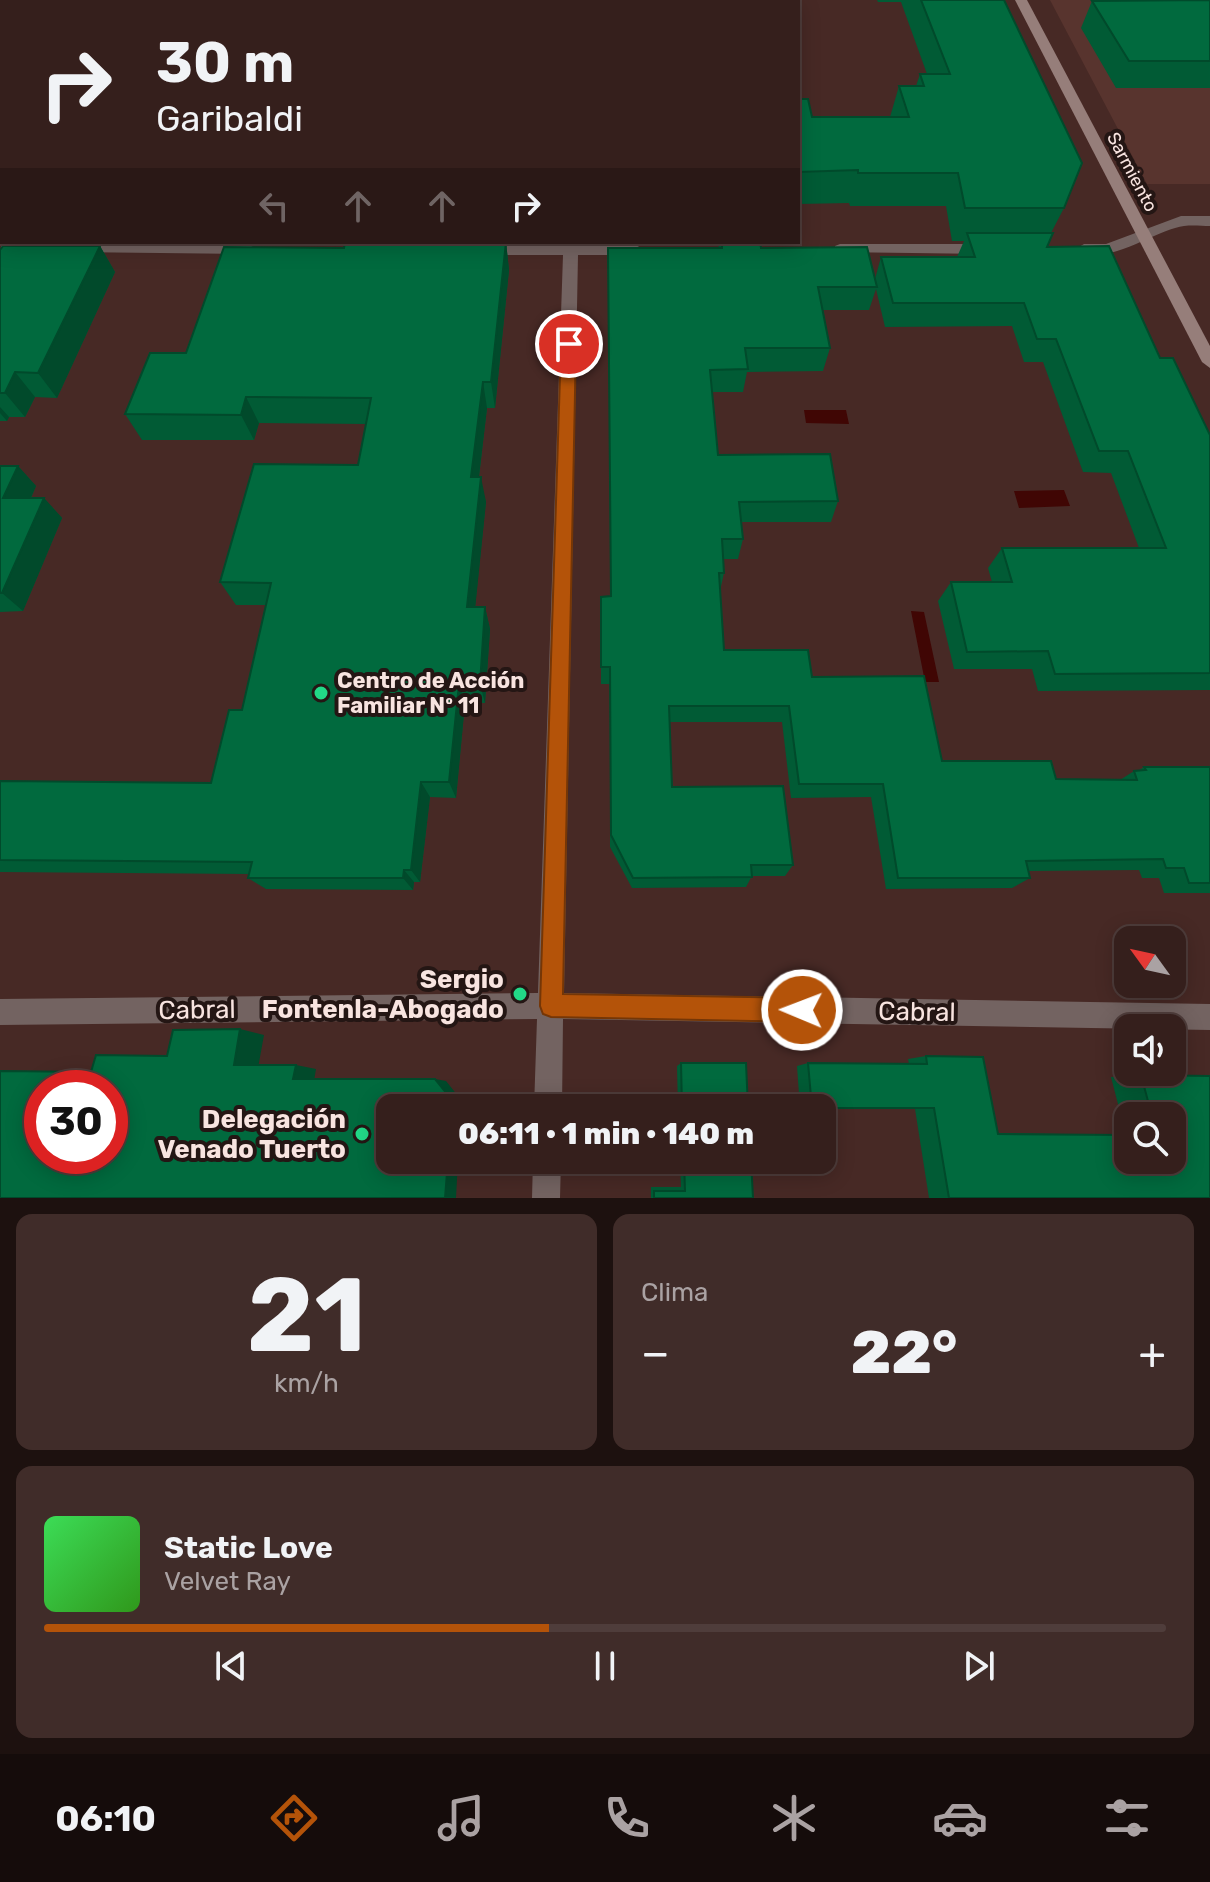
<!DOCTYPE html>
<html lang="es">
<meta charset="utf-8">
<style>
body{margin:0;font-family:Rubik,sans-serif;background:#402c29;color:#f1f3f6;height:100vh;display:flex;flex-direction:column;font-size:30px;white-space:nowrap}
*{box-sizing:border-box;margin:0}
p{font-size:26px;color:#aaa2a3}
.icon{flex:none;width:44px;height:44px;fill:none;stroke:currentColor;stroke-width:2;stroke-linecap:round;stroke-linejoin:round}
.map{position:relative;height:1198px;overflow:hidden}
.sheet{display:flex;flex-direction:column;gap:16px;padding:16px;background:#1d110f;flex:1}
.sheet>*{flex:none}
.hud{position:absolute;left:0px;top:0px;width:800px;height:244px;box-shadow:0 4px 20px #0003,0 0 0 2px #4f3d3b;background:#351f1c;color:#f1f3f6;overflow:hidden}
.needle{width:52px;rotate:303deg}
.buttons{position:absolute;left:1114px;top:926px;display:grid;gap:16px}
.buttons a{display:grid;place-items:center;width:72px;height:72px;border-radius:16px;background:#351f1c;box-shadow:0 4px 20px #0003,0 0 0 2px #4f3d3b;font-size:40px}
.speed{position:absolute;left:24px;top:1070px;display:flex;gap:16px;font-size:40px;font-weight:700;text-align:center}
.speed>*{display:grid;place-content:center;width:104px;height:104px;border-radius:50%;background:#351f1c;box-shadow:0 4px 20px #0003,0 0 0 2px #4f3d3b;line-height:1}
.speed .limit{border:12px solid #d22;background:#fff;color:#111}
.pin{position:absolute;display:grid;place-items:center;width:68px;height:68px;color:#fff;margin:-34px;border:4px solid #fff;border-radius:50%;box-shadow:0 2px 8px #0007}
.me{position:absolute;width:88px;margin:-44px;rotate:271deg;stroke-linejoin:round;filter:drop-shadow(0 0 6px #0008)}
.turn{display:flex;align-items:center;gap:28px;height:168px;padding:0 24px;font-size:36px}
.turn .icon{width:104px;height:104px;stroke-width:2.5}
.turn b{display:block;font-size:56px;line-height:68px}
.lanes{display:flex;align-items:center;height:76px;padding:0 24px;background:#0003;justify-content:center;gap:40px;direction:ltr}
.lanes .off{opacity:.35}
.big{font-size:60px;font-weight:800;line-height:1.1}
.sheet .widget{flex:1;display:flex;flex-direction:column;justify-content:center;gap:12px;min-width:0;padding:0 28px;border-radius:16px;background:#402c29}
.sheet .dial{align-items:center;gap:0}
.dial b{font-size:104px;line-height:1}
.song{display:flex;align-items:center;gap:24px}
.cover{width:96px;height:96px;border-radius:12px;background:linear-gradient(135deg,hsl(130 70% 55%),hsl(110 70% 35%))}
.played{height:8px;border-radius:4px;background:linear-gradient(90deg,#b45309 45%,#4f3d3b 45%)}
.keys{display:flex;justify-content:space-around;direction:ltr}
.heat{display:flex;justify-content:space-between;align-items:center;font-size:44px;direction:ltr}
.sheet .tiles{flex:1;display:grid;gap:16px;grid-template-columns:1fr 1fr}
.widget:last-child{grid-column:span 2}
.trip{position:absolute;left:376px;top:1094px;width:460px;height:80px;border-radius:16px;background:#351f1c;box-shadow:0 4px 20px #0003,0 0 0 2px #4f3d3b;font-weight:800;line-height:80px;text-align:center}
.dock{display:flex;height:128px;justify-content:space-around;align-items:center;background:#150c0b;color:#aaa2a3}
.dock .icon{width:56px;height:56px}
.dock .selected{color:#b45309}
.dock b{font-size:36px;color:#f1f3f6}
.map>svg:first-child{display:block}
.built{fill:#58342e}
.water{fill:#400604}
.lines{fill:none;stroke-linecap:round;stroke-linejoin:round}
.street{fill:#736361;fill-rule:evenodd}
.secondary{fill:#967e7a;fill-rule:evenodd}
.wall{fill:#015b35;fill-rule:evenodd}
.shaded-wall{fill:#014a2b}
.building{fill:#016a3e;stroke:#014a2b;stroke-width:2;fill-rule:evenodd}
.route{fill:#b45309;stroke:#753606;stroke-width:2}
.poi-dot{fill:#22d887;stroke:#241614;stroke-width:3}
.labels{text-anchor:middle;dominant-baseline:central;stroke-width:8;stroke-linejoin:round;paint-order:stroke}
.far-street-label{font-size:18px;fill:#f8e4e0;stroke:#241614}
.poi-label{font-size:22px;font-weight:bold;fill:#f8e4e0;stroke:#241614;text-anchor:start}
.near-poi-label{font-size:26px;font-weight:bold;fill:#f8e4e0;stroke:#241614;text-anchor:end}
.near-street-label{font-size:26px;fill:#f8e4e0;stroke:#241614}
</style>
<div class="map">
<svg width="1210" height="1198" viewBox="0 0 1210 1198">
<rect width="100%" height="100%" fill="#472925"/>
<path class="built" d="M1050 0H1210V184H1147Z"/>
<path class="water" d="M804 410H846L849 424 806 423Z
M1064 490 1070 506 1019 508 1014 491Z
M911 611 924 612 939 682H925Z"/>
<g class="lines">
<path class="street" d="M130 0H142L129 2Z
M570 0H582V2H570Z
M1181 216H1210V226C1202 226 1193 225 1184 226 1157 229 1100 271 1076 249L1084 244H1106Z
M2 238V242H13L5 253 0 255Z
M563 242H579L578 245H636L644 250 636 255H578L564 993 1210 1004V1030L563 1019 562 1108H534L537 1019 0 1025V999L538 993 563 255H480L472 250 480 245H563Z
M76 244H248L256 249 248 254 71 252 68 249Z
M840 244H988L996 249 988 254 835 252V246Z
M533 1160H561L560 1198H532Z"/>
<path class="secondary" d="M1015 0H1027L1210 346V368L1202 362Z"/>
</g>
<path class="wall" d="M877 0H1004L1064 208 1051 233 1047 247 1160 358 1210 435V690L1038 691 1032 669H954L938 601 951 582H992L988 568 1002 548H1139L1111 473 1083 472 1043 362H1024L1012 326 885 327 876 289 869 310H823L830 348 823 371 747 372 743 392H712L718 455 838 501 831 522H741L743 539 738 559H723L724 573 720 591 724 650 812 677 942 761 1056 779 1120 780 1134 771H1138L1144 767H1210V893H1164L1159 878H1142L1139 870 1028 871 1030 878 1012 888 886 889 871 797 791 798 782 722H669L672 787 793 865 785 876H752L746 887 632 888 610 847V684H601V597L610 596 720 242H760L761 248 875 279 881 257H957L964 241H952L946 206H850L849 203 798 204V99L812 117H890L899 86H916L920 74H927L901 2H878Z
M1210 0V88H1116L1081 28 1092 1Z
M506 242 509 270 495 408H487L479 477 486 502 475 607H485L490 629 485 703H465L456 798 430 797 420 882H414L413 890 266 889 248 878 249 874 0 872V781L211 783 242 710 266 605H236L220 582 358 465 366 424 259 423 254 440H142L125 414 186 353 344 248Z
M100 246 115 272 57 398 35 397 25 417H9L7 421H0V250Z
M0 466H18L36 486 31 498H44L62 518 23 611 0 612Z
M926 1056 983 1057 997 1133 1126 1135 1111 1077 1141 1075 1210 1076V1198H929L915 1109 800 1108 797 1066 808 1063 909 1064 908 1059ZM1128 1116H1172V1160H1128Z
M681 1063 748 1108H678L677 1066Z
M680 1160H751L753 1198H651V1187H681Z"/>
<path class="shaded-wall" d="M46 0H86L85 2H45Z
M332 0H343V2H332Z
M2 67V132L0 136V70Z
M506 242 509 270 495 408 491 382Z
M100 246 115 272 57 398 38 373Z
M15 372 35 397 25 417 5 393Z
M483 382 487 408 476 501 471 477Z
M246 397 259 423 254 440 241 415Z
M0 407 9 417 7 421 0 413Z
M18 466 36 486 22 518 3 498Z
M481 477 486 502 473 629 467 607Z
M44 498 62 518 23 611 2 593Z
M485 607 490 629 485 703 480 684Z
M459 684 465 703 456 798 449 782Z
M421 782 430 797 420 882 411 870Z
M404 870 414 882 413 890 403 878Z
M240 1029 264 1035 258 1068 234 1065Z
M296 1065 316 1069 314 1081 293 1079Z
M435 1079 446 1081 462 1101V1108H451Z
M448 1160H458L456 1198H445Z"/>
<path class="building" d="M0 0H46L45 2H2V67L0 70Z
M141 0H332V2H140Z
M466 0H507V2H466Z
M612 0H749L750 2H612Z
M921 0H1004L1082 163 1064 208H965L958 173H858V170L798 172V99H808L812 117H909L899 86H924L920 74H950Z
M1210 0V61H1129L1092 1Z
M967 233H1053L1047 247 1109 246 1160 358H1173L1210 435V673L1055 674 1048 651 967 652 951 582H1012L1002 548H1166L1128 451H1099L1056 339H1037L1024 303H893L881 257H975Z
M345 242H506L491 382H483L471 477H481L467 607H485L480 684H459L449 782H421L411 870H404L403 878H248L252 862 0 860V781L211 783 229 710H242L271 583 220 582 254 464 358 465 371 398 246 397 241 415 125 414 150 353H186L224 247 344 248Z
M722 242H760L761 248 867 247 877 287H818L830 348H745L748 369 710 370 718 455 830 454 838 501 739 502 743 539H722L724 573H719L724 650H808L812 677 924 676 942 761H1051L1056 779 1137 780 1134 771 1146 770 1144 767H1210V883H1189L1184 868H1166L1163 859 1026 861 1030 878H898L883 784H799L789 706H669L672 787 783 786 793 865H751L752 877 633 878 611 835 610 667H601V597L611 596 608 248H722Z
M3 246H100L38 373 15 372 5 393H0V250Z
M0 466H18L3 498H44L2 593H0Z
M240 1029 234 1065H296L293 1079H435L452 1100 451 1108H390V1160H448L445 1198H0V1071L91 1072 96 1055 167 1056 173 1030ZM42 1088H110V1156H42Z
M926 1056 983 1057 998 1134 1128 1135V1160H1172V1116H1152L1141 1075 1210 1076V1198H949L934 1108H812L808 1063 927 1064Z
M681 1063H746L748 1108H682Z
M684 1160H751L753 1198H654V1191H685Z"/>
<path class="route" d="M569 339 576 344 563 994 802 998 810 1002 814 1010 810 1018 802 1022 551 1017 543 1014 540 1006 561 344Z"/>
<g class="poi-dot">
<circle cx="321" cy="693" r="8"/>
<circle cx="520" cy="994" r="8"/>
<circle cx="362" cy="1134" r="8"/>
</g>
<g class="labels">
<g class="far-street-label">
<text transform="translate(1132 172) rotate(62)">Sarmiento</text>
</g>
<g class="poi-label">
<text x="337" y="680">Centro de Acción<tspan x="337" dy="25">Familiar Nº 11</tspan></text>
</g>
<g class="near-poi-label">
<text x="504" y="979">Sergio<tspan x="504" dy="30">Fontenla-Abogado</tspan></text>
<text x="346" y="1119">Delegación<tspan x="346" dy="30">Venado Tuerto</tspan></text>
</g>
<g class="near-street-label">
<text transform="translate(197 1010) rotate(-1)">Cabral</text>
<text transform="translate(917 1012) rotate(1)">Cabral</text>
</g>
</g>
</svg>
<div class="buttons">
<a><svg class="needle" viewBox="-14 -14 28 28"><path d="M0-13l5 13h-10z" fill="#e53935"/><path d="M0 13l5-13h-10z" fill="#aaa2a3"/></svg></a>
<a><svg class="icon" aria-label="sound" viewBox="0 0 24 24"><path d="M4 9h4l5-4v14l-5-4H4zM17 9q2 3 0 6"/></svg></a>
<a><svg class="icon" aria-label="search" viewBox="0 0 24 24"><circle cx="10" cy="10" r="6"/><path d="M15 15l6 6"/></svg></a>
</div>
<div class="speed"><div class="limit">30</div></div>
<div class="pin" style="left:569px;top:344px;background:#d93025"><svg class="icon" aria-label="arrive" viewBox="0 0 24 24"><path d="M6 21V4h12l-3 4 3 4H6"/></svg></div>
<svg class="me" style="left:802px;top:1010px" viewBox="-20 -20 40 40"><circle r="17" fill="#b45309" stroke="#fff" stroke-width="3"/><path d="M0-11L8 9 0 5-8 9z" fill="#fff"/></svg>
<div class="trip">06:11 · 1 min · 140 m</div>
<div class="hud">
<div class="turn"><svg class="icon" aria-label="right" viewBox="0 0 24 24"><path d="M7 20v-9h11M14 6l5 5-5 5"/></svg><div><b>30 m</b>Garibaldi</div></div>
<div class="lanes"><svg class="icon off" aria-label="left" viewBox="0 0 24 24"><path d="M17 20v-9H6M10 6l-5 5 5 5"/></svg><svg class="icon off" aria-label="ahead" viewBox="0 0 24 24"><path d="M12 20V5M6 11l6-6 6 6"/></svg><svg class="icon off" aria-label="ahead" viewBox="0 0 24 24"><path d="M12 20V5M6 11l6-6 6 6"/></svg><svg class="icon" aria-label="right" viewBox="0 0 24 24"><path d="M7 20v-9h11M14 6l5 5-5 5"/></svg></div>
</div>
</div>
<section class="sheet">
<div class="tiles">
<div class="widget dial"><b>21</b><p>km/h</p></div>
<div class="widget"><p>Clima</p>
<div class="heat"><a>−</a><b class="big">22°</b><a>+</a></div>
</div>
<div class="widget">
<div class="song"><i class="cover"></i><div><b>Static Love</b><p>Velvet Ray</p></div></div>
<div class="played"></div>
<div class="keys"><svg class="icon" aria-label="previous" viewBox="0 0 24 24"><path d="M18 5L8 12l10 7zM5 5v14"/></svg><svg class="icon" aria-label="pause" viewBox="0 0 24 24"><path d="M8 5v14M16 5v14"/></svg><svg class="icon" aria-label="next" viewBox="0 0 24 24"><path d="M6 5l10 7-10 7zM19 5v14"/></svg></div>
</div>
</div>
</section>
<nav class="dock">
<b>06:10</b>
<svg class="icon selected" aria-label="directions" viewBox="0 0 24 24"><path d="M12 3l9 9-9 9-9-9zM9 14v-3h6M13 9l2 2-2 2"/></svg>
<svg class="icon" aria-label="music" viewBox="0 0 24 24"><path d="M9 18V5l10-2v13"/><circle cx="6" cy="18" r="3"/><circle cx="16" cy="16" r="3"/></svg>
<svg class="icon" aria-label="phone" viewBox="0 0 24 24"><path d="M5 4h4l2 5-3 2q2 4 5 5l2-3 5 2v4C11 20 4 13 5 4z"/></svg>
<svg class="icon" aria-label="climate" viewBox="0 0 24 24"><path d="M12 3v18M4 7l16 10M4 17L20 7"/></svg>
<svg class="icon" aria-label="car" viewBox="0 0 24 24"><path d="M5 17H2v-5l4-1 3-4h7l3 4 3 1v5h-3M9 17h6M6 11h13"/><circle cx="7" cy="17" r="2"/><circle cx="17" cy="17" r="2"/></svg>
<svg class="icon" aria-label="filters" viewBox="0 0 24 24"><path d="M4 7h16M4 17h16"/><circle cx="9" cy="7" r="2"/><circle cx="15" cy="17" r="2"/></svg>
</nav>
